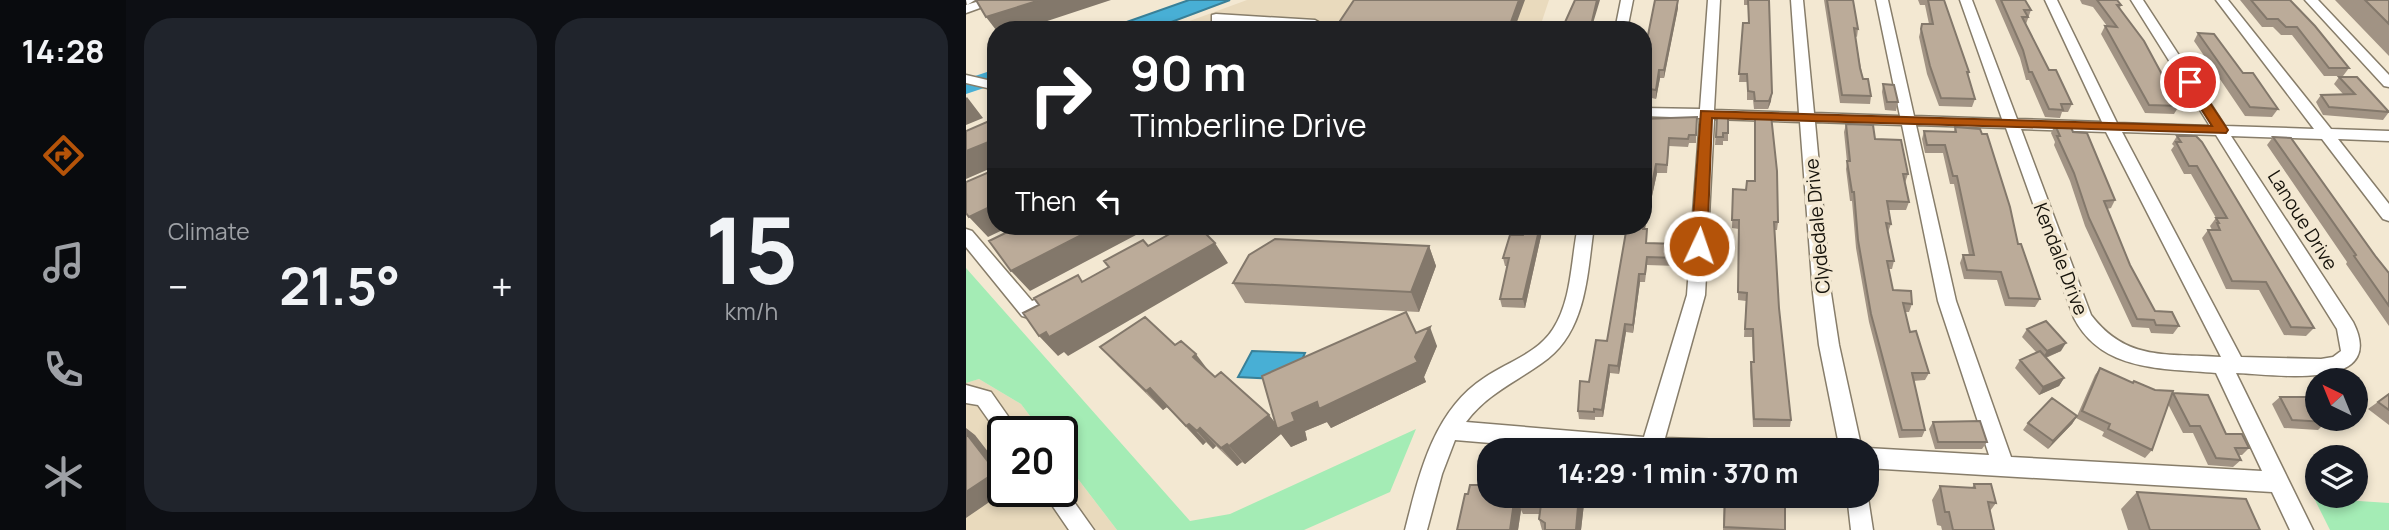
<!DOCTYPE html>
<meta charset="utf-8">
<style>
body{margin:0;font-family:Manrope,sans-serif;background:#20242c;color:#f1f3f6;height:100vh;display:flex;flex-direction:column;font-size:26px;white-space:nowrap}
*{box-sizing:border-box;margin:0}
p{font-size:23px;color:#9ea1a6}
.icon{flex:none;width:38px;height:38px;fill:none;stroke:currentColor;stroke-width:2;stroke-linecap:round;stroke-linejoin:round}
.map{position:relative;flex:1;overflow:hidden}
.side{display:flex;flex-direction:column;gap:18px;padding:18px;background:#0d0f14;width:840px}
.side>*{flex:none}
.banner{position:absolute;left:21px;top:21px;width:665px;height:214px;border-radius:28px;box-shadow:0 4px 10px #0003;background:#202124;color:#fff;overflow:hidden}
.needle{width:46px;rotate:317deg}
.fabs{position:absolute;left:1339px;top:368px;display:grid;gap:14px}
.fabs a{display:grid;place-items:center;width:63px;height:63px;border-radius:50%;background:#171b24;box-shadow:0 4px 10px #0003;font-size:35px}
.speed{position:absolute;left:21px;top:416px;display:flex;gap:14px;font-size:35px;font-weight:700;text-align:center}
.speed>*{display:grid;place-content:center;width:91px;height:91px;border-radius:50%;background:#171b24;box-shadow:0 4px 10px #0003;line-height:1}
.speed .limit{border:4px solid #111;border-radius:10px;background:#fff;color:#111}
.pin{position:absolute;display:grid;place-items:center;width:60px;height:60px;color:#fff;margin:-30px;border:4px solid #fff;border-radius:50%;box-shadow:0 2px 7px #0007}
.me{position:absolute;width:77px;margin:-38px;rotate:3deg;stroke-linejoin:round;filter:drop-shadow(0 0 5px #0008)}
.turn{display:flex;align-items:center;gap:24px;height:147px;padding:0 28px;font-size:32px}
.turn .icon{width:91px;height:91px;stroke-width:2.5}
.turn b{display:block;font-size:49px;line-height:60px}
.then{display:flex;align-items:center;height:66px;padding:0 28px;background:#0003;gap:14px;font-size:26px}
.big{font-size:52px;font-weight:700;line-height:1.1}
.side .tile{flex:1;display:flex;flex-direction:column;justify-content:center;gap:10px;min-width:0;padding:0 24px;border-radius:28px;background:#20242c}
.side .dial{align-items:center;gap:0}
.dial b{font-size:91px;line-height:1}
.heat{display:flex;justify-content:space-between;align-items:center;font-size:38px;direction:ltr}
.side .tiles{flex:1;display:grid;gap:18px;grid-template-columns:repeat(2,1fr)}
.trip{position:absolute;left:511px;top:438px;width:402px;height:70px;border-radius:28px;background:#171b24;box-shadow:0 4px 10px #0003;font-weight:700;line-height:70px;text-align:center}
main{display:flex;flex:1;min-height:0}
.tabs{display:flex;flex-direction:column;width:126px;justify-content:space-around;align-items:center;background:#090b0e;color:#9ea1a6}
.tabs .icon{width:49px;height:49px}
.tabs .on{color:#b45309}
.tabs b{font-size:32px;color:#f1f3f6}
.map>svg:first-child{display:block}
.built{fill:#e9dabd}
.green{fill:#a4ecb5}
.water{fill:#48afd5;stroke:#398098;stroke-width:2}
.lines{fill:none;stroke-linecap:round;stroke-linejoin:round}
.river{fill:#48afd5;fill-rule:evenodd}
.minor-casing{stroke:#877d6a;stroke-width:3}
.major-casing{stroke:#877d6a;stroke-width:3}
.minor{fill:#fff;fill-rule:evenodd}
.major{fill:#fff;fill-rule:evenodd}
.wall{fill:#a19384}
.shaded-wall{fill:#83786b}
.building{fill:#bbab99;stroke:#83786b;stroke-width:2}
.route{fill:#b45309;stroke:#753606;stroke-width:2}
.labels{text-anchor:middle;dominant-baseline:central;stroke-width:7;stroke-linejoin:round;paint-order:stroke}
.street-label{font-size:19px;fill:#16130b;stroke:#f3e8d2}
</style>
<main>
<nav class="tabs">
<b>14:28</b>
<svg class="icon on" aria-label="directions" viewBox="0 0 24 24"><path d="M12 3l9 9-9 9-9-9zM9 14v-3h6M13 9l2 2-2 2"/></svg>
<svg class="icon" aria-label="music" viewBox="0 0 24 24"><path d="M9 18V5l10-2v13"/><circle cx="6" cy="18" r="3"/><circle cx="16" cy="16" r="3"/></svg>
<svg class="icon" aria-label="phone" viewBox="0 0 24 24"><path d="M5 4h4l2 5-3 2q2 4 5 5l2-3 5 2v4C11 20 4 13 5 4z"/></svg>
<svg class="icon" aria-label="climate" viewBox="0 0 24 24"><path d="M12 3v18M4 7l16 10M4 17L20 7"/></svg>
</nav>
<section class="side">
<div class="tiles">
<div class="tile"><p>Climate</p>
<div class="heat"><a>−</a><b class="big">21.5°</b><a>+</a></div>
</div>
<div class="tile dial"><b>15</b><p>km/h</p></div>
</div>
</section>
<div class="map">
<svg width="1423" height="530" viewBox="0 0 1423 530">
<rect width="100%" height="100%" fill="#f3e8d2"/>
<path class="built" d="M281 0H583L573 30H199Z
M13 379 55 404 76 432H37V492H96V458L151 530H0V383Z"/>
<path class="green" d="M0 268 224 521 264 514 450 429 424 492 338 530H151L96 458V432H76L55 404 13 379 0 383Z
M1348 498 1423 503V530H1364Z"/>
<path class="water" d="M223 0H264L184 30H138Z
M286 351 339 353 327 380 272 377Z"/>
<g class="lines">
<path class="river" d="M30 69V84L0 94V79Z"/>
<defs>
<path id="minor" d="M17 0H36L0 13V5Z
M655 0H667L661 30H649Z
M742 0H754L748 110 833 113 825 0H837L848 113 934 116 910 0H922L948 116 1036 119 994 0H1006L1051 119 1136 122 1079 0H1091L1151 123 1244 126 1165 0H1177L1259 126 1348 129 1250 0H1262L1365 129 1423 131V141L1372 139 1423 204V221L1417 219 1356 139 1265 136 1387 322C1423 393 1307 374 1270 373L1347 530H1324L1306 492 901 468V450H897L901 448 1023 455 972 301 936 125 849 122 865 293 873 345 896 450H874L853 345 847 293 834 122 748 119 739 295 699 438 758 440 765 443 768 450H607L489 440 476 474 461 530H439C453 475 467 411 518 378 541 362 571 354 587 329 606 300 605 259 612 226H628C621 274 621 333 576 363 548 383 521 394 500 422L678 437 721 295 734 118 677 116V108L734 109ZM950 125 1040 128 1108 318C1136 372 1196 368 1250 373L1296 471 1045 457 990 301ZM1055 129 1140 132 1255 357C1201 353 1161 362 1125 315ZM1156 132 1250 135 1371 329 1375 351 1367 357 1355 359 1275 357Z
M1339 0H1352L1423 75V87L1418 86Z
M250 14 349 20 363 28 350 30 246 21V15Z
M0 75 30 82V90L0 83Z
M0 229 6 231 66 301 81 295 87 297 90 302 87 307 63 318 56 316 0 247Z
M0 385 25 392 53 432H37L36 439 12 405 0 403Z
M96 485 128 530H103L77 492H96Z
M901 491 907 530H885L881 495H901Z"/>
<path id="major" d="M0 0H9L1 5Z"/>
</defs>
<use href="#minor" class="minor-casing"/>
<use href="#major" class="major-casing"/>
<use href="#minor" class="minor"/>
<use href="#major" class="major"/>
</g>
<path class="wall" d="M712 0V8L698 78H694L690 99 677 96V60Z
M778 0H803L805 101 802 109H788L787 100H781V82H773L777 23H782V5H778Z
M858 0H887L892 29 891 37 889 36 897 79 905 96 904 104 874 103Z
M952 0H978L1003 72 1002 76 1009 99 1006 107 973 106 961 74 953 37 956 24H963L959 5H954Z
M1029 0H1059L1065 10 1060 24 1083 70 1106 104 1102 112H1096L1094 118 1079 117 1063 80H1060L1054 58Z
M1114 0H1151L1155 5 1154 8 1213 106 1208 114 1179 113 1135 34 1139 26H1141L1127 7 1116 4Z
M1274 0H1324L1383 68 1377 76H1358L1326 35H1315L1307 27H1296Z
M1369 0H1423V56Z
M1232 33 1312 109 1306 117 1279 116 1228 41Z
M1373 77 1423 112 1417 120 1357 115 1350 102 1355 95 1377 94 1368 84Z
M917 84 932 102 930 111 919 110 916 92Z
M789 115 812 222 811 230H808L813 308 825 420 824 427H787L784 370 785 362H787L786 337H778L780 301 772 300 773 229 766 228 767 189H780L788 181Z
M751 116 762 133V141H757V145H749Z
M731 117 730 143H723L722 147 703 146 701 173H691L679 229H681V243L712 252 711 266 681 265 679 282H674L667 333 660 332 653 374 644 373 637 417H629V420L613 419 612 411 623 382 641 341 661 226 677 119Z
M880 124 909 139 942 174 939 183 943 202 940 210H923L925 224 922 232 928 261 926 269H923L927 290 946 304 943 312H939L944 332 963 373 959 380 947 381 959 430 956 437 933 438 903 322 890 248 886 201H884L880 169 881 162 878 132Z
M1089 125 1107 132 1149 200 1145 208 1141 209 1164 265 1189 311 1213 326 1207 334 1185 333 1183 328 1166 327 1119 226 1104 181 1088 145 1089 142 1085 133Z
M989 127 1052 244 1074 299 1069 307 1039 306 1031 280 998 279 994 263 997 255H1003L988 184H984L977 153H959L956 139 958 131 988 132Z
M1211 136 1348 328 1340 336 1318 335 1293 290 1260 289 1236 238 1242 230H1246L1244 226 1250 218 1225 174H1218L1205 150 1208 146 1206 144Z
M1307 137 1423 273V326L1380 264 1381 262 1301 145Z
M559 226H583V227H577L559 308 536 307 534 299 541 266H539L537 258 557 235Z
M463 246 470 266 453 312 279 303 267 283Z
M1061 329 1095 351 1080 358 1098 378 1093 386 1073 395 1049 368 1054 360 1071 353 1056 337Z
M450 333 471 346 458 377 460 382 365 428 361 422 339 431 341 440 325 447 315 434 279 464 276 462 271 466 250 446 247 449 240 442 237 445 201 407 197 410 152 366 134 347 209 345 245 374 303 415 310 424Z
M1134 368 1166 383 1168 381 1205 397 1207 393 1260 434 1283 448 1276 455H1273L1275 460 1267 467 1242 465 1227 433H1217L1202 404 1186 450 1179 458 1136 436 1138 432 1110 418 1106 424 1082 449 1057 430 1062 423 1111 416 1129 375Z
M1423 394V425L1402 409Z
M1314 397 1360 422 1352 430 1318 428 1306 404Z
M967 422 1021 442 1016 449H969L963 429Z
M1008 484 1030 503 1024 511 1028 530H976L975 526 971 525 966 500 974 486 1006 488Z
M1171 492 1294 530H1162L1155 509Z
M523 495H619L615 530H576L573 519 574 514H557L555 510 552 530H491Z
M758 495 819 530H757Z"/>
<path class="shaded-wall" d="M74 0H145L54 30H30L20 17Z
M553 0H559L548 30H542Z
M631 0H634L625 30H624Z
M712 0V8L698 78V70Z
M693 70 694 78 690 99V90Z
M806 93 805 101 802 109 803 101Z
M1 97 17 118 0 125V98Z
M30 139V166L0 179V151Z
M690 164 691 173 677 237V229Z
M30 204V226H45L22 237 3 217Z
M133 226H187L64 291 45 271Z
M574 226 577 227 559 308 557 299Z
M249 243 262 263 102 356 98 352 92 356 73 336Z
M463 246 470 266 453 312 445 292Z
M673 274 674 282 667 333V325Z
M659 324 660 332 653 374 652 366Z
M464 327 471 346 458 377 449 357Z
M1100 343 1095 351 1076 359 1081 351Z
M230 354 245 374 227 357Z
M452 362 460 382 365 428 361 422 339 431 341 440 325 447 315 434 279 464 263 446 303 415 313 428 326 413Z
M643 365 644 373 637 417 636 410Z
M1098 378 1093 386 1073 395 1077 387Z
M184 388 201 407 197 410 180 391Z
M1111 416 1106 424 1082 449 1087 441Z
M223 424 240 442 237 445 220 426Z
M0 428 9 435 37 471V492H38L0 518Z
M234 428 250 446 247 449 231 431Z
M261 444 276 462 271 466 255 448Z
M549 495H554L551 497 555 510 552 530H544Z
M613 495H619L615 530H610Z"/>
<path class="building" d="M10 0H74L20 17Z
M388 0H553L542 30H358L362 24H372Z
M609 0H631L624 30H587V29H596Z
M689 0H712L698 70H693L690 90 677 88V70L680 63H677V60Z
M782 0H803L806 93 803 101H789L788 92 782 91 781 74H773L777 23H783Z
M861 0H887L892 29 888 28 894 68 897 79H902L905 96 876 95Z
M962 0H978L1003 72H1001L1009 99 975 98 964 66 955 29 956 24H967Z
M1035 0H1059L1065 10H1058L1062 17H1056L1083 70H1090L1106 104H1095L1097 110 1083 109 1066 72H1063L1057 50Z
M1131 0H1151L1155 5H1151L1178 41 1213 106 1183 105 1139 26 1151 27Z
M1285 0H1324L1349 26 1383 68H1363L1331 27H1320L1312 19H1301Z
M1399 0H1423V24Z
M1232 33 1248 34 1277 73H1287L1312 109 1284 107Z
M1373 77H1391L1423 112 1363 107 1355 95 1389 94Z
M917 84 928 85 932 102H921Z
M789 115H805L811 171 812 222H808L813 308 825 420 788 419 785 362H788L787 329H779L781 293 772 292 773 220H766L767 189 780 190 781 181H789Z
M751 116H762V133H757V137H750Z
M731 117 730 135H723L722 139 703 138 701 165 690 164 677 229H681L680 243 712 244 711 258 681 257 679 274H673L667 325 659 324 652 366 643 365 636 410 628 409V412L612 411 614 381 623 382 630 340 641 341 661 226H677V119Z
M30 118V139L0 151V131Z
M880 124 907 125 909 139 935 140 942 174H937L943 202 921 201 925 224 920 223 928 261H921L927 290 945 291 946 304 937 303 944 332 950 331 963 373H946L959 430H936L905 314 892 240 888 192H886L881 161H884Z
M1089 125H1104L1107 132 1121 133 1149 200 1138 201 1164 265 1189 311 1206 312 1213 326 1190 325 1188 320 1171 319 1123 218 1108 173 1091 136H1094Z
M989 127 1014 129 1016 134H1021L1044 207 1052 244H1055L1074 299 1043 298 1035 272 1001 270 997 255H1008L991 176H987L979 145H961L958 131 990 132Z
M1211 136H1230L1236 142 1348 328 1325 327 1300 282 1266 281 1242 230H1254L1251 223H1253L1250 218H1261L1231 166H1223L1210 142H1215Z
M1307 137 1325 138 1410 257 1423 273V306L1388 256 1390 255Z
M30 169V204L3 217 0 213V182Z
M54 226H133L45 271 23 241Z
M203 226H232L249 243 83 337 80 332 73 336 57 313 73 305 68 298 112 275 116 282 143 267 138 261 177 240 182 246 207 232 202 227Z
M559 226H574L557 299H534L543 258H537L544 235H557Z
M309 239 463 246 445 292 267 283 283 255Z
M440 312 450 333 464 327 449 357 452 362 353 409 351 402 326 413 329 421 311 429 296 376Z
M179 317 209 345 215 341 230 354 227 357 249 377 255 372 303 415 263 446 261 444 255 448 234 428 231 431 223 424 220 426 184 388 180 391 134 347Z
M1080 321 1100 343 1081 351 1061 329Z
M1074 351 1098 378 1077 387 1054 360Z
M1134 368 1167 383 1168 381 1189 390 1207 391 1186 450 1142 429 1144 424 1116 411Z
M1207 393 1242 395 1260 434H1276L1283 448H1269L1275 460 1250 458 1234 426H1224Z
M1423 394V410L1412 402Z
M1314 397H1346L1351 405V418H1358L1360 422 1326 420Z
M1086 398 1111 416 1087 441 1062 423Z
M1014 421 1021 442H972L967 422Z
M0 433 30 472 0 492Z
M1008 484H1025L1030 503 1022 502 1028 530H987L983 512H979L974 486 1009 488Z
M504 485H523V495H549L544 530H491L499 494H502Z
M1171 492 1280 499 1294 530H1184Z
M551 495H613L610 530H579V523L573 519 576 497H551Z
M759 495H819V530L758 527Z"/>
<path class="route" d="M1224 78 1228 79 1262 130 1260 133 746 118 741 246 733 252 725 246 735 111 1246 126 1218 82Z"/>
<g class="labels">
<g class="street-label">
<text transform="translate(1337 220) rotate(58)">Lanoue Drive</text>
<text transform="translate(851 226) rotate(-95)">Clydedale Drive</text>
<text transform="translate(1095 259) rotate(69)">Kendale Drive</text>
</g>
</g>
</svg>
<div class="fabs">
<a><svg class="needle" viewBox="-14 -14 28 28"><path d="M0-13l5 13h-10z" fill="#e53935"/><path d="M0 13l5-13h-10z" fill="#9ea1a6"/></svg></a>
<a><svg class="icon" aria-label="layers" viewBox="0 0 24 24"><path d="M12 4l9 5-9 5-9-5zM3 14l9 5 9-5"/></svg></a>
</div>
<div class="speed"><div class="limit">20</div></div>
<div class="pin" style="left:1224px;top:82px;background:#d93025"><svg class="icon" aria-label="arrive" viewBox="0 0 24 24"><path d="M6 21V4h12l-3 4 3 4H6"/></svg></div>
<svg class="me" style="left:733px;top:246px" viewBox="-20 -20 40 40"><circle r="17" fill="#b45309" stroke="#fff" stroke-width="3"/><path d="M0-11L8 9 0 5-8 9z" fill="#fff"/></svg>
<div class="trip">14:29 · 1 min · 370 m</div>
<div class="banner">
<div class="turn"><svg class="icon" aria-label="right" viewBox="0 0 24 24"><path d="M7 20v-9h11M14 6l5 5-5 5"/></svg><div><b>90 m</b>Timberline Drive</div></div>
<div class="then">Then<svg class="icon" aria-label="left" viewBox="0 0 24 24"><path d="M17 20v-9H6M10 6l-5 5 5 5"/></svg></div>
</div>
</div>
</main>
